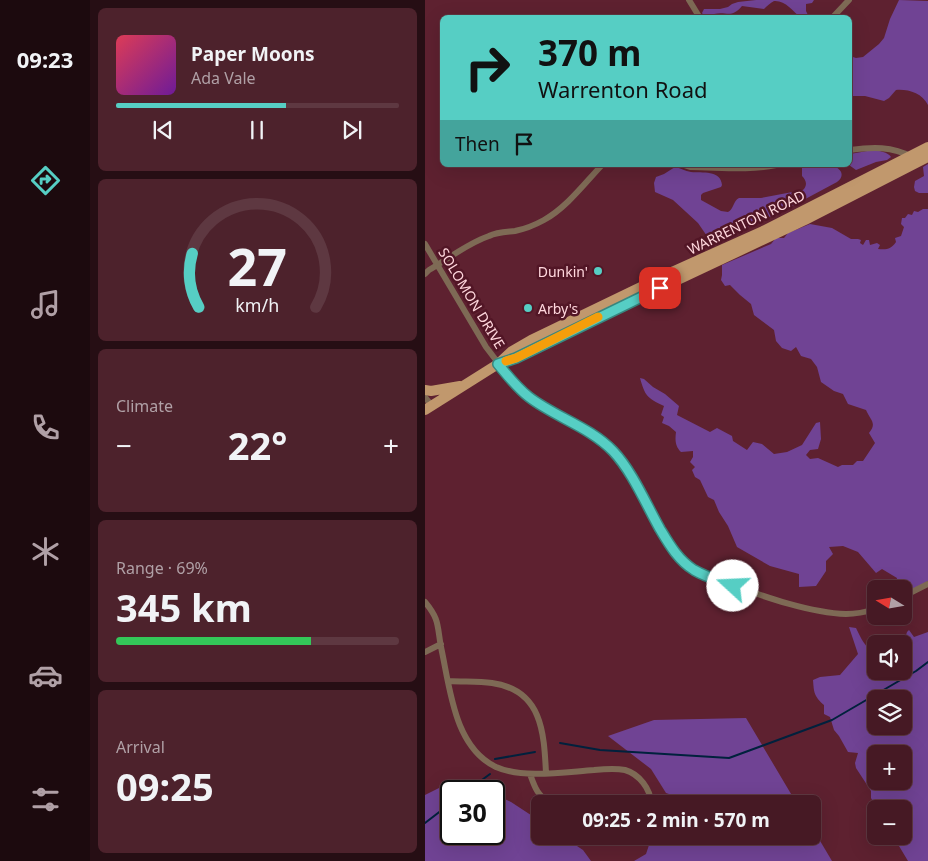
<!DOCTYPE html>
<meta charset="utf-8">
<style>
body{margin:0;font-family:"Noto Sans",sans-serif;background:#4d222c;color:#f1f3f6;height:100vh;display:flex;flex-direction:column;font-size:19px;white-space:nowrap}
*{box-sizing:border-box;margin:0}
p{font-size:16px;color:#b0a0a6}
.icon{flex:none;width:28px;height:28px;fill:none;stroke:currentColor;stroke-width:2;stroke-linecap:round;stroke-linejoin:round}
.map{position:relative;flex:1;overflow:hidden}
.panel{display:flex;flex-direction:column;gap:8px;padding:8px;background:#260e14;width:335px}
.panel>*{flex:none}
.guide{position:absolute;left:15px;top:15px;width:412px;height:152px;border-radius:8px;box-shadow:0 5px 20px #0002,0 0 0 1px #5e3841;background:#56cec4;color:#111;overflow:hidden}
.needle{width:32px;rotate:281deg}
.fabs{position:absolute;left:442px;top:580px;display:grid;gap:10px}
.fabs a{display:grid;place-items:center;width:45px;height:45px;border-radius:8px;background:#461924;box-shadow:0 5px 20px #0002,0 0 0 1px #5e3841;font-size:25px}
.speed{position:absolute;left:15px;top:780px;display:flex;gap:10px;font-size:25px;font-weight:700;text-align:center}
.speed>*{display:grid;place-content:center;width:65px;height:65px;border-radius:50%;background:#461924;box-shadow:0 5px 20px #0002,0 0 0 1px #5e3841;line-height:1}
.speed .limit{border:2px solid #111;border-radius:8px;background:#fff;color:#111}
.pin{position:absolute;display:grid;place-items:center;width:42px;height:42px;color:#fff;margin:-21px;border-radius:10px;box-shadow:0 2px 8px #0006}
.me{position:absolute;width:55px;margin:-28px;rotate:290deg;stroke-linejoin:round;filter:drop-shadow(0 0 4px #0008)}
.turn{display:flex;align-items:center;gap:18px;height:105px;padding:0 15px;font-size:22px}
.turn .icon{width:65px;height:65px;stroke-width:2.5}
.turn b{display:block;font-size:35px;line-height:42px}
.then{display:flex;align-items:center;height:48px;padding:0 15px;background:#0003;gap:10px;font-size:19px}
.big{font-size:38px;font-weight:700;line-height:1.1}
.panel .card{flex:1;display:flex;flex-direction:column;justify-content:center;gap:8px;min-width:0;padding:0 18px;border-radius:8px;background:#4d222c}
.panel .dial{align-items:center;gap:0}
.dial svg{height:130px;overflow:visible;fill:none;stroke:#5e3841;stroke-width:7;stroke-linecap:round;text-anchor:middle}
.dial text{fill:#f1f3f6;stroke:none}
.song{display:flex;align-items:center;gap:15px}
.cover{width:60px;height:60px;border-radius:8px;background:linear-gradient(135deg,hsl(350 70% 55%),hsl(280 70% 35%))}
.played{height:5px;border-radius:2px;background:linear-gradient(90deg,#56cec4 60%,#5e3841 60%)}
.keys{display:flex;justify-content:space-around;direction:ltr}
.heat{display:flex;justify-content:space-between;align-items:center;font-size:28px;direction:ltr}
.charge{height:8px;border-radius:4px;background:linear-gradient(90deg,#34c759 69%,#5e3841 0)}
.trip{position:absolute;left:106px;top:795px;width:290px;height:50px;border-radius:8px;background:#461924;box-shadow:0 5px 20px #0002,0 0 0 1px #5e3841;font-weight:700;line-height:50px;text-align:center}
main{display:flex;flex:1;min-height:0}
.menu{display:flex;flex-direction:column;width:90px;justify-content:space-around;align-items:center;background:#1c0a0e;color:#b0a0a6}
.menu .icon{width:35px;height:35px}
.menu .active{color:#56cec4}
.menu b{font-size:22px;color:#f1f3f6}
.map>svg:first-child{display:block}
.green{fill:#704394;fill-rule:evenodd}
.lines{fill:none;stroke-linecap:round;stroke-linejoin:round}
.stream{stroke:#00213d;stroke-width:2}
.minor{stroke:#7e6a55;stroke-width:6}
.primary{stroke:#c1986d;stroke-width:10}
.route-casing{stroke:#38867f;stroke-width:12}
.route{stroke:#56cec4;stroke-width:9}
.slow{stroke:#f59e0b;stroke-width:9}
.poi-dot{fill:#56cec4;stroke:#521626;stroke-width:2}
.labels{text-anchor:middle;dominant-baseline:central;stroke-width:5;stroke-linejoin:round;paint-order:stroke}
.street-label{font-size:14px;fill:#ffd7dd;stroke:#521626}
.poi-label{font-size:14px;fill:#ffd7dd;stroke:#521626;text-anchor:end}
</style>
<main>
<nav class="menu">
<b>09:23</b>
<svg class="icon active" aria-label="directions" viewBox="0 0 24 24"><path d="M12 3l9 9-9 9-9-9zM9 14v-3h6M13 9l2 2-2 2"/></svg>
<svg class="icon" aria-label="music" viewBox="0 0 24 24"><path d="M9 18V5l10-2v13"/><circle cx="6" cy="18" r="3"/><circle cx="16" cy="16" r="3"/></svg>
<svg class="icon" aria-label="phone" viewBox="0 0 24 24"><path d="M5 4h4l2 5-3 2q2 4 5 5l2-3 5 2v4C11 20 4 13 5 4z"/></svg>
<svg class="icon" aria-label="climate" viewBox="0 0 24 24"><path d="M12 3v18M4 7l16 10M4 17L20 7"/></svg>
<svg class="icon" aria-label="car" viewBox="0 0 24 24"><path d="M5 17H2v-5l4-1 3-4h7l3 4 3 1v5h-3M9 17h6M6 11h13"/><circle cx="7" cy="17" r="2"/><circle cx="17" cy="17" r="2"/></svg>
<svg class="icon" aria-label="filters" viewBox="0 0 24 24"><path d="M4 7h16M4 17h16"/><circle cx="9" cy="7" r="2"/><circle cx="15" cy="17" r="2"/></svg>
</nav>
<section class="panel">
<div class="card">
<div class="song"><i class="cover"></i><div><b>Paper Moons</b><p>Ada Vale</p></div></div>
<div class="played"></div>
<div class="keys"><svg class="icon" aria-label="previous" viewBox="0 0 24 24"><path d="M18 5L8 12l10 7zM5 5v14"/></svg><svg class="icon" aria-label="pause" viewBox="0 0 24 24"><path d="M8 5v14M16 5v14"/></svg><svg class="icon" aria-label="next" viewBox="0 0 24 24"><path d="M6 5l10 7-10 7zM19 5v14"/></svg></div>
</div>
<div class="card dial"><svg viewBox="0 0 100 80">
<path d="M14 69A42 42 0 1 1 86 69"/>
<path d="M14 69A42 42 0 0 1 10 36" stroke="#56cec4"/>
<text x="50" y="56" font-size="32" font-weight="700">27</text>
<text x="50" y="72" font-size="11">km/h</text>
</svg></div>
<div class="card"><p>Climate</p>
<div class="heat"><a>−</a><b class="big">22°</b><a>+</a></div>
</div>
<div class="card"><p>Range · 69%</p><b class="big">345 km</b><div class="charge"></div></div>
<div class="card"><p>Arrival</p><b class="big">09:25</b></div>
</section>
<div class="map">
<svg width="503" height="861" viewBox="0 0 503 861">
<rect width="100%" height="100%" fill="#5e2130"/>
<path class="green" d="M331 0H389L387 3 381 4V11L384 17H375C368 11 360 0 349 1 345 3 342 6 339 9L317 6C306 19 302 11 289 14L287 17H280L277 13 279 9H295L303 7 307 4 313 2Z
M474 0 503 1V105C497 93 483 89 471 90L464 98 459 101 440 96H425V56L431 58 438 57 454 44 459 38 465 19Z
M448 150C454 151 463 152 466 157L462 160 451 162 431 170 424 165 425 154Z
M503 164V193H494L490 191 489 187 490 181 499 176 498 167Z
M391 165C396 165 403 164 408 166 417 169 420 176 412 182L371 204 291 243 284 239 273 223 248 200 230 192 229 183 231 177 239 174 250 167C255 168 260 171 266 172 277 173 296 170 297 185L296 187 278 193 276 195V200L296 211 303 212C309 209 308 201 314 198H336L378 190C383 185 381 180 377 176V168L379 167Z
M498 209H503V581L492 588 479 593V589H470L472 578 457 569 451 573 433 552 418 546 404 547 408 554 401 561V571L391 586 374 587V574L345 566 312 547 303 526 294 512 289 500 283 497 275 480 270 477 267 470 270 467 265 462 268 457V451L256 452C250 446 250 440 251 432L244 426 237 423 239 417 236 415 239 406C222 398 220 396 215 378L219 379 228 387 240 394 254 406 252 415 285 432 292 428 307 436 308 441 322 450 328 442 337 444 349 454 362 452 377 445 391 423 395 422 396 439 393 449 385 450 381 455 385 459 393 458 413 467 417 465H428L432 461H438L450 443 444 433C452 423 446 421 441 410L423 404 418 394 409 391 396 382 392 367 386 359 376 356 371 347 366 351 357 348 351 341 349 330 329 315 326 304 315 295 305 285 300 286 296 280 297 275V265L346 244 351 238H359L363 233 385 224 407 228 426 239H433L436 240 435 243 438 245 441 240H444L445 245 452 243 455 245 453 249C462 250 466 249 471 242L470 238 476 236 479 227 476 224 477 218H480L483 214 487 215 489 211 493 212Z
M424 627 431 628C437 640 439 646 451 654V671H479V644H474L479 642 482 632 484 630 489 637 503 632V861H483L468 836H479V809H452L446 798V791L431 768 430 763 433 753 423 752 414 736 409 730 405 717 399 714V705C389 696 389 693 388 680L395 677 415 675 433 654ZM451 699H479V726H451ZM451 754H479V781H451Z
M321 718 372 804H261L262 800 241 793 226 769 183 736 229 720Z
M32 779 61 791H26V834H69V794L86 802 115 821V836H137L158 850 166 861H0V795Z
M388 829 407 861H209L221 854 227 836H388Z"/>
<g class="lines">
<path class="stream" d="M135 743 175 750 304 758 407 720 491 671 503 662
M70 759 110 752
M42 791 65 774
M0 823 26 803"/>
<path class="minor" d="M264 0 275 18
M407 18 424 0
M425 150C447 147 467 146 487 157
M259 165 265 167C293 167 323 171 351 165
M0 244 61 347 87 381 105 398 122 409 172 437 190 453 203 472 242 542C250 552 258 562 268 569 280 577 294 581 307 585 340 597 386 613 421 614 432 614 441 612 451 609
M0 274 4 270C23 259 43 243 64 236 72 232 81 232 90 231 100 229 110 225 119 220 142 207 159 184 177 165
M0 397 7 406
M479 596 503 584
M0 602C15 620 12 626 16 647 25 688 29 747 71 767 98 779 140 772 169 770 179 769 190 768 200 770 214 774 226 789 226 804
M0 652 16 644
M24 681C38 682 53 681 67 683 117 690 119 732 121 773
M105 774C110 788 112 795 126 804"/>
<path class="primary" d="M76 363 91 358 174 317 380 220 503 157
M0 390 6 391 35 386
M0 410 73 364 87 351 106 340 249 271 338 231 503 147"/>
</g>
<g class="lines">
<defs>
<path id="route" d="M235 288 91 358 73 364C83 376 92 388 104 397 130 417 165 427 188 451 207 471 221 504 235 529 244 544 253 560 269 570 281 577 295 581 308 586"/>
</defs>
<use href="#route" class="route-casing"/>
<use href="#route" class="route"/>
<path class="slow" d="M81 361 91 358 173 317"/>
</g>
<g class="poi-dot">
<circle cx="173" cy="271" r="5"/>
<circle cx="103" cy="308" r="5"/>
</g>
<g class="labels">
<g class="street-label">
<text transform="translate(321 222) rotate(-26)">WARRENTON ROAD</text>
<text transform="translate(47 298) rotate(59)">SOLOMON DRIVE</text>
</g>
<g class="poi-label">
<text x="163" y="271">Dunkin'</text>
<text x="113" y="308" text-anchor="start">Arby's</text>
</g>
</g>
</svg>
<div class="fabs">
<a><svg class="needle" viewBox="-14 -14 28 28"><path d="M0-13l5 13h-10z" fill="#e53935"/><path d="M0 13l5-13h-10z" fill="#b0a0a6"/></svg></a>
<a><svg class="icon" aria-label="sound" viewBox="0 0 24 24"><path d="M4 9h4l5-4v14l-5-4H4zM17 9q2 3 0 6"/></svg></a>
<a><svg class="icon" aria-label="layers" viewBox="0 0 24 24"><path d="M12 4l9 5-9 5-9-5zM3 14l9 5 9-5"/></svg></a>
<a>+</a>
<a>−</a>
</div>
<div class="speed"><div class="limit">30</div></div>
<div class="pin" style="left:235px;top:288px;background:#d93025"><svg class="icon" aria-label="arrive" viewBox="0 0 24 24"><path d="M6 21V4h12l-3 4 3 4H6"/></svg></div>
<svg class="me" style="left:308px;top:586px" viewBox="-20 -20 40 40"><circle r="19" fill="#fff"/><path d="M0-13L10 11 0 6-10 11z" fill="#56cec4"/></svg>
<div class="trip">09:25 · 2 min · 570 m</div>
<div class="guide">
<div class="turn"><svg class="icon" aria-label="right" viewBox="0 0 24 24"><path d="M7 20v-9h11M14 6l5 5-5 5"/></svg><div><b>370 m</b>Warrenton Road</div></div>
<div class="then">Then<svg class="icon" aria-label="arrive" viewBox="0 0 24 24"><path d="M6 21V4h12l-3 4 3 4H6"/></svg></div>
</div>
</div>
</main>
